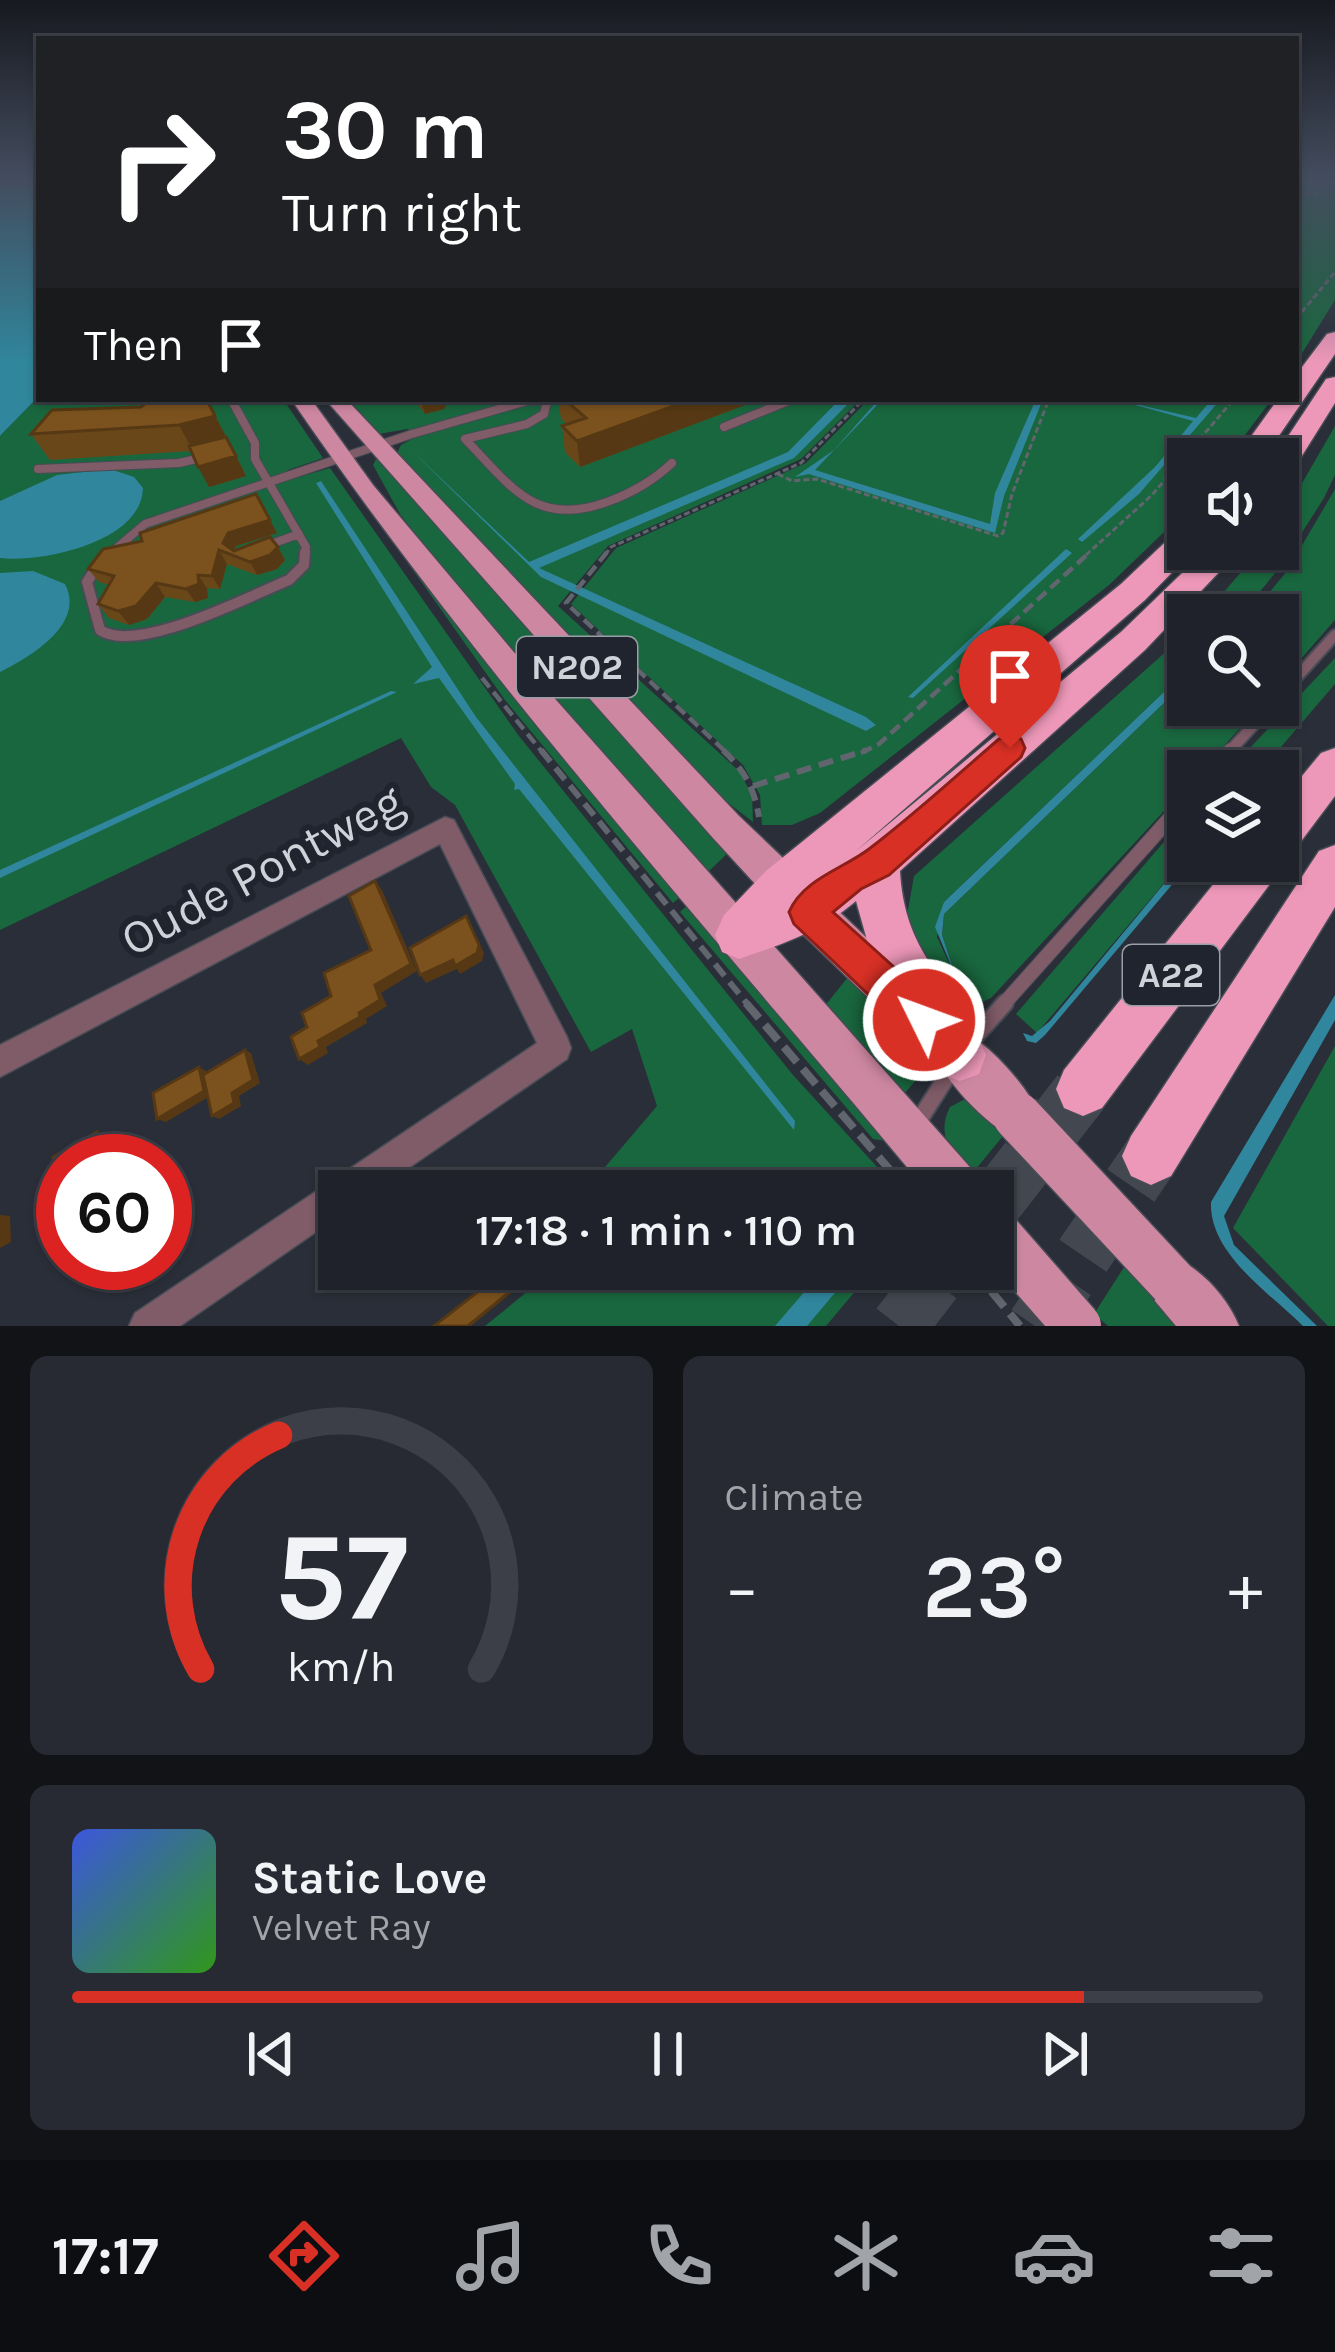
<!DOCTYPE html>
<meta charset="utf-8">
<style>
body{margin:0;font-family:Karla,sans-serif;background:#272a32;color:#f1f3f6;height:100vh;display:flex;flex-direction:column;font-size:45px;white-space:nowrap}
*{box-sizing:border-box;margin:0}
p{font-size:39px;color:#a1a4a8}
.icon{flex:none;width:66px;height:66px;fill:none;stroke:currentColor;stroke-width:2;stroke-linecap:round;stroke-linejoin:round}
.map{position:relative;height:1326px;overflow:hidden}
.panel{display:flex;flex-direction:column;gap:30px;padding:30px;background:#111317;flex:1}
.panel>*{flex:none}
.hud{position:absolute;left:36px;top:36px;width:1263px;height:366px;border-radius:0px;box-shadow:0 3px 9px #0004,0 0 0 3px #3c3f47;background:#202124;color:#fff;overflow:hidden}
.tools{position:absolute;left:1167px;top:438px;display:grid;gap:24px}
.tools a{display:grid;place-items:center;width:132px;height:132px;border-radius:0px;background:#1f222a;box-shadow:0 3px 9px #0004,0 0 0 3px #3c3f47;font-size:60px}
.speed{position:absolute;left:36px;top:1134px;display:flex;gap:24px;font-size:60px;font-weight:700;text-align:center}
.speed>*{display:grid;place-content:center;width:156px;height:156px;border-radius:50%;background:#1f222a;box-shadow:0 3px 9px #0004,0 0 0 3px #3c3f47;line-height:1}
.speed .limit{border:18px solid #d22;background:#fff;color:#111}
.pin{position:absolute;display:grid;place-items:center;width:102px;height:102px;color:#fff;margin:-123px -51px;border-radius:50% 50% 50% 0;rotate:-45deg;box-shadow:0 0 12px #0007}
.pin .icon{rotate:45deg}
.me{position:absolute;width:132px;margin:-66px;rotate:312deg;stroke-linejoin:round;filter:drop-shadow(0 0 9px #0008)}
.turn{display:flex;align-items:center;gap:42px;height:252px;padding:0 48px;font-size:54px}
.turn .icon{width:156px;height:156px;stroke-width:2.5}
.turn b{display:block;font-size:84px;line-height:102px}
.then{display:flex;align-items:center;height:114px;padding:0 48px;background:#0003;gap:24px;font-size:45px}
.big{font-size:90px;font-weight:600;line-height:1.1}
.panel .card{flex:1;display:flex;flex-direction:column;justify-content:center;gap:18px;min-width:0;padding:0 42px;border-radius:18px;background:#272a32}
.panel .dial{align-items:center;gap:0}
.dial svg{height:312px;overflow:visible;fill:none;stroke:#3c3f47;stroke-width:7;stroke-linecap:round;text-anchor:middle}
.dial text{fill:#f1f3f6;stroke:none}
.song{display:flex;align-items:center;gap:36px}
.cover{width:144px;height:144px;border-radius:18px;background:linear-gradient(135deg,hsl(230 70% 55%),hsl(110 70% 35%))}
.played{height:12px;border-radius:6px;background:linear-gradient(90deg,#d93025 85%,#3c3f47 85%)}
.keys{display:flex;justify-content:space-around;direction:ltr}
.heat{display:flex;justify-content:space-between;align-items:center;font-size:66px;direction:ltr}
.panel .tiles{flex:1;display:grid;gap:30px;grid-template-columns:1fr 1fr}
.card:last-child{grid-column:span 2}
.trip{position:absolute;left:318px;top:1170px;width:696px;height:120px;border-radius:0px;background:#1f222a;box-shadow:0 3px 9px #0004,0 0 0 3px #3c3f47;font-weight:600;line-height:120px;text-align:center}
.dock{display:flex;height:192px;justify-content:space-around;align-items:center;background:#0c0e11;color:#a1a4a8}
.dock .icon{width:84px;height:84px}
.dock .on{color:#d93025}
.dock b{font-size:54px;color:#f1f3f6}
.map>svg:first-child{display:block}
.green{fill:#19673e}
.water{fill:#30869c}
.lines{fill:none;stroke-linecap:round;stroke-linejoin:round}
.highway-tunnel{stroke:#424750;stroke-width:57;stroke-dasharray:57 28;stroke-linecap:butt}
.lane-far3-casing{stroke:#474c55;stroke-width:10}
.lane-far2-casing{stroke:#474c55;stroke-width:14}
.lane-far1-casing{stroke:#474c55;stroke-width:16}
.lane-casing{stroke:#474c55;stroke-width:20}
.street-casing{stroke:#474c55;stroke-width:3}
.primary-casing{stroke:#474c55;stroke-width:3}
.highway-casing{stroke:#474c55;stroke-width:3}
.path-far3{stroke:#60656e;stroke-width:3;stroke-dasharray:6 3;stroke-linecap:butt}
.path-far2{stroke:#60656e;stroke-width:4.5;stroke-dasharray:12 6;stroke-linecap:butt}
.path-far1{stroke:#60656e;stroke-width:6;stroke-dasharray:15 8;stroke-linecap:butt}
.path{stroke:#60656e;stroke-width:8;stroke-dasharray:20 9;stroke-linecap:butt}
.lane-far3{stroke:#7f5c68;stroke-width:8}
.lane-far2{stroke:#7f5c68;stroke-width:10}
.lane-far1{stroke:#7f5c68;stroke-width:14}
.lane{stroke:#7f5c68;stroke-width:16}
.street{fill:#7f5c68;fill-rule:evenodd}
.primary{fill:#ce87a1;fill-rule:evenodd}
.highway{fill:#ed98b8;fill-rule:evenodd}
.primary-bridge-casing{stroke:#474c55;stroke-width:51;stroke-linecap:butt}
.primary-bridge{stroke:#ce87a1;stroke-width:48}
.wall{fill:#6a4719}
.shaded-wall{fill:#563914}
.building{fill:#7b521d;stroke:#563914;stroke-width:3}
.route{fill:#d93025;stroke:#8d1f18;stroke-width:3}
.labels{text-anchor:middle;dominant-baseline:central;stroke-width:12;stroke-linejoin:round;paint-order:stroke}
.shield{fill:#1f242e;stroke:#9a9ea6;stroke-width:3}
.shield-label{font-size:36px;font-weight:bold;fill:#cfd2d9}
.near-street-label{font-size:48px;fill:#cfd2d9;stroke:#1f242e}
</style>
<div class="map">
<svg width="1335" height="1326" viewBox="0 0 1335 1326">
<rect width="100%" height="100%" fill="#292e38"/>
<path class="green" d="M1296 178H1335V300L1296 363Z
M39 396 283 399 323 458 288 470 292 479 330 468 519 736 793 1075 899 1191H610L600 1173 657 1106 632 1029 591 1052 455 805 431 787 401 738 0 930V436Z
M341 399H861L801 459 608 546 558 606 739 771 752 795 753 822 697 779 396 455 401 445 414 438 408 429 378 434Z
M869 399H1272L1227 459H1188V509L1109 585 820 813 792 825H762L760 795 743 765 571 604 616 548 806 463Z
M1335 426V475L1324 498 1280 567 1241 615H1204L1261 549H1278V525Z
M378 455 733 848 708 872 437 562 400 514 373 465Z
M345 474 681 896 673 903 505 700Z
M1335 489V620L1278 685V615H1251L1287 571Z
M1188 632V669L944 902 937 937 954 974 942 935 944 914 1188 680V705H1261L1201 771H1188V785L991 998 969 1008 947 1005 906 921 914 876Z
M1335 658V684L1263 768 1228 771Z
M1188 814V855L1037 1033 1016 1014Z
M689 904 887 1141 873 1139 680 912Z
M852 972 933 1061 903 1095 824 1007Z
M1335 1046V1326H1328L1233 1228Z
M967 1098 1003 1136 971 1175C953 1154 935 1136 950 1107Z
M1126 1264 1181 1326H1108L1094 1314Z
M555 1269H874L826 1326H485Z"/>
<path class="water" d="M0 178H39V396L0 436Z
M840 399H853L794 458 539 568 866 717 876 725 866 731 541 577 409 448 529 562 788 452Z
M879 399H883L815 470 990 524 995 493 1036 399H1043L1004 496 995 533 809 474 795 477 834 450Z
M1114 399 1196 418 1212 399H1221L1139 494 1082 542 1078 539 1155 467 1193 421Z
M110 469 134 477 143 488C142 542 42 563 0 558V501L57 475Z
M321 481 476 717 795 1121 794 1130 519 789 514 790 515 784 439 678 413 684 432 667 316 483Z
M1066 549 1072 553 913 698 908 697Z
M33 571 65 584C86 624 30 657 0 672V573Z
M1188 669V680L944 914 942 935 955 975 935 927 944 902Z
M391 691 397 692 0 878V870Z
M1188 855 1192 861 1045 1035 1036 1043 1027 1041 1023 1033 1032 1036 1050 1021Z
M1335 995V1020L1224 1216 1234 1245 1317 1326H1303C1270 1293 1209 1254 1211 1202Z
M824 1269H855L807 1326H775Z"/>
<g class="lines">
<path class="highway-tunnel" d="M993 1205 1083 1089
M899 1326 943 1269
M1035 1326 1151 1156"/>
<defs>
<path id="lane-far3" d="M231 399 255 443V459L306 547 305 555
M547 401 544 414 527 424 465 439C511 486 535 528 607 502 632 493 653 481 672 463
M724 427 793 399
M38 469 179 463 205 457
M263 547 299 534
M112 552 145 524 412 434 527 401 576 399"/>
<path id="lane-far2" d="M98 565 87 582 100 630C137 655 249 596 289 580L304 565 305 552
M1278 698 1335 635
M1228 753 1272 705"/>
<path id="lane-far1" d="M1212 771 1231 750
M1002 1006 1188 798"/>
<path id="lane" d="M970 1042 1005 1003
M918 1122 953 1067"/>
<path id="street" d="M445 817 454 820 567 1037 571 1048 567 1059 375 1191H339V1216L180 1326H129L135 1313 537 1043 440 844 0 1077V1045Z"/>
<path id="primary" d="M291 399H311L373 485 518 657 976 1174 983 1191H927C711 931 482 678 291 399Z
M325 399H346L739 816 931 999 937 1014 931 1029 916 1035 901 1029 793 925 713 838Z
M951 1024C983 1037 1027 1084 1040 1116L1033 1132 1017 1139C985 1126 943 1078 929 1046L936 1031Z
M1173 1257C1202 1269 1227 1297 1239 1326H1176L1155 1301 1147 1283 1155 1265Z"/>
<path id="highway" d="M1335 332V354L1263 459H1235L1278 399H1296V375L1327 334Z
M1335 377V403L1288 478 1278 480V459H1273L1326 379Z
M1188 528V549H1195L1145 600 856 851 1121 632 1207 549H1241L1145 650 900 871C905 960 955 980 986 1055L979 1074 960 1081 941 1074 874 965 856 901C818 933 785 943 739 959L722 952 715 935 724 915 766 871 1121 584 1177 531Z
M1335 748V796L1293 852 1280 857 1276 876 1102 1108 1083 1116 1064 1108 1056 1089 1064 1070 1232 861H1278V805L1321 753Z
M1335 845V907L1171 1176 1151 1185 1131 1176 1122 1156 1131 1136 1319 851Z"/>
</defs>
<use href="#lane-far3" class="lane-far3-casing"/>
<use href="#lane-far2" class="lane-far2-casing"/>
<use href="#lane-far1" class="lane-far1-casing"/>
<use href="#lane" class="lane-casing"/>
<use href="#street" class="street-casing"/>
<use href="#primary" class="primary-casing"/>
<use href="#highway" class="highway-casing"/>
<path class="path-far3" d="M1296 193 1318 194 1319 178
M1296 319 1335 272
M778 474 792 481 817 479 998 536 1003 533 1012 494 1049 399
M605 555 611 547 801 463 864 399
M1086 555 1152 495 1234 399"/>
<path class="path-far2" d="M607 552 566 603 727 753
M482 678 543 753
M861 753 879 744 1090 552"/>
<path class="path-far1" d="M541 750 749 1006
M723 750C745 771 754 788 759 817
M753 786 867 750"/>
<path class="path" d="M746 1003 908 1191
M973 1269 1020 1326"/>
<use href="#lane-far3" class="lane-far3"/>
<use href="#lane-far2" class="lane-far2"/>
<use href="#lane-far1" class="lane-far1"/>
<use href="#lane" class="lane"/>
<use href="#street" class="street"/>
<use href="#primary" class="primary"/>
<use href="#highway" class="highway"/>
<defs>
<path id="primary-bridge" d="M1017 1116 1173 1283
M993 1230 1077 1326"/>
</defs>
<use href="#primary-bridge" class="primary-bridge-casing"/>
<use href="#primary-bridge" class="primary-bridge"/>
</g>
<path class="wall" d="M414 399H450L444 409 425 414Z
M558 399H761L580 467 565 452 562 426 567 424 561 419Z
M208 402 246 476 209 487 191 451 50 460 31 434 141 407Z
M277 533 236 546 234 551 278 547 285 560 277 569 257 575 227 564 220 589 207 588 208 598 195 602 165 597 147 619 129 625 109 618 98 604 109 585 99 582 88 569Z"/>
<path class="shaded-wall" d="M430 399H450L444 409 425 414 421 401Z
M693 399H761L580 467 577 441Z
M215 416 229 442 193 451 179 425Z
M236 456 246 476 209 487 198 467Z
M270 520 277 533 236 546 231 555 223 543 228 533Z
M278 547 285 560 277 569 257 575 250 562Z
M219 550 227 564 220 589 212 576Z
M198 575 207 588 208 598 195 602 186 589Z
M156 583 165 597 147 619 129 625 118 611Z
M375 881 382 890 417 971 381 993 387 1006 366 1019 367 1023 326 1047 328 1053 308 1065 299 1059 375 985Z
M466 916 484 953 482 961 460 974 457 969 426 983 420 975Z
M245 1050 251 1053 260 1083 239 1096 241 1106 219 1119 212 1116 232 1093Z
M199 1067 206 1071 212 1095 166 1122 157 1119Z
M97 1132 111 1136 114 1161H99Z
M0 1215 10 1216 11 1242 0 1248Z
M511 1269H514L521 1285 471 1326H468Z"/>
<path class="building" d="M564 399H693L577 441 562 426 586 418Z
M149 400 208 402 215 416 179 425 31 434 52 410 141 407Z
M226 437 236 456 198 467 189 446Z
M256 494 270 520 228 533 223 543 234 551 270 537 278 547 270 555 250 562 219 550 212 576 198 575 199 584 186 589 156 583 136 606 118 611 98 604 114 576 88 569 103 549 142 541 140 533Z
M375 881 411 964 375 985 380 1000 359 1013 360 1017 318 1041 320 1047 299 1059 291 1037 307 1027 302 1013 331 996 324 973 371 950 349 896Z
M466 916 479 945 477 953 455 966 453 960 420 975 410 948Z
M245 1050 253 1080 232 1093 234 1103 212 1116 203 1075Z
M199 1067 204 1091 157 1119 153 1093Z
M97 1132 99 1161H63V1196L58 1199 53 1157Z
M507 1269H511L518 1285 468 1326H434Z"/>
<linearGradient id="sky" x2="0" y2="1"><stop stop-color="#17191f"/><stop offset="0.49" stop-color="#434c5e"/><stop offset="1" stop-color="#434c5e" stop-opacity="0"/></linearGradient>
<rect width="1335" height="363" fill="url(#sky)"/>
<path class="route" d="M1010 735 1021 739 1025 748 1021 757 889 875 861 889 833 912 937 1006 943 1020 937 1034 924 1039 910 1034 794 924 789 912C803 879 843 869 869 849 914 815 956 776 999 739Z"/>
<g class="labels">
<g class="shield">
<rect x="517" y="637" width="120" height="60" rx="9"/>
<rect x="1123" y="945" width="96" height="60" rx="9"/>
</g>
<g class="shield-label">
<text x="577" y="667">N202</text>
<text x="1171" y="975">A22</text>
</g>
<g class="near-street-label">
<text transform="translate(262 870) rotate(-28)">Oude Pontweg</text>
</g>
</g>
</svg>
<div class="tools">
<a><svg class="icon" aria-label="sound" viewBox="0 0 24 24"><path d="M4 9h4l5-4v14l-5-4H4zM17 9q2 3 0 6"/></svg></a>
<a><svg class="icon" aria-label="search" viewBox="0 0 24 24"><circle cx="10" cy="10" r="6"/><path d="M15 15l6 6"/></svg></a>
<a><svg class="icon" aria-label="layers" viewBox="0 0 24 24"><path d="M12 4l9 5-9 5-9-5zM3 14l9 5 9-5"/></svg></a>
</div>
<div class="speed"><div class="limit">60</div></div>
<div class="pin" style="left:1010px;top:748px;background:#d93025"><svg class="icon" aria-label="arrive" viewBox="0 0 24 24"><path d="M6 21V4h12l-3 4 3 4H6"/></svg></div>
<svg class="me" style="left:924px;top:1020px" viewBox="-20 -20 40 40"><circle r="17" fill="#d93025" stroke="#fff" stroke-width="3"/><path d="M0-11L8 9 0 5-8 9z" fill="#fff"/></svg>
<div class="trip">17:18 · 1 min · 110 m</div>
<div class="hud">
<div class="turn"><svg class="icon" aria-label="right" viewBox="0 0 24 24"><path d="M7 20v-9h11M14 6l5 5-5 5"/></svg><div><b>30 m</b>Turn right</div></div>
<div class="then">Then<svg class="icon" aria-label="arrive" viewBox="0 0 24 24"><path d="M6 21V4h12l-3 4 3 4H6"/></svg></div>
</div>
</div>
<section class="panel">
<div class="tiles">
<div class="card dial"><svg viewBox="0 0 100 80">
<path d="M14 69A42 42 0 1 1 86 69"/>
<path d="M14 69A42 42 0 0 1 34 9" stroke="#d93025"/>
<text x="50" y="56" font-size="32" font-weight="700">57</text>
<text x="50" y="72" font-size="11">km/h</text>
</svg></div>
<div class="card"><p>Climate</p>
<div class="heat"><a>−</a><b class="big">23°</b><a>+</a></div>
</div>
<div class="card">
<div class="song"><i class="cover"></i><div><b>Static Love</b><p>Velvet Ray</p></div></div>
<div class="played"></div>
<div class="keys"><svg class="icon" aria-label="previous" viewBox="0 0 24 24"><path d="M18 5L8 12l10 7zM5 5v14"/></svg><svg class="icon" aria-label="pause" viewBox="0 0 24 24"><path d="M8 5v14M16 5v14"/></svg><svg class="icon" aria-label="next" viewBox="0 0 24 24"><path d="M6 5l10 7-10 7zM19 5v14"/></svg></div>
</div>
</div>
</section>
<nav class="dock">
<b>17:17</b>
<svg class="icon on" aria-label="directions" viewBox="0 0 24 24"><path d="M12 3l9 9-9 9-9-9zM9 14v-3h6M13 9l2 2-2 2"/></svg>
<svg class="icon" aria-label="music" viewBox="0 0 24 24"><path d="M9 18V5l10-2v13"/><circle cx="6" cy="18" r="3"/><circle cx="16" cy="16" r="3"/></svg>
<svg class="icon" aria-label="phone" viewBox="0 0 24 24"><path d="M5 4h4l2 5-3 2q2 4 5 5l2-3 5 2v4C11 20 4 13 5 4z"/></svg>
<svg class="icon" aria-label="climate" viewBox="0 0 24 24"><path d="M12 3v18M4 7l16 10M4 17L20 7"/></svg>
<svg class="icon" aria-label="car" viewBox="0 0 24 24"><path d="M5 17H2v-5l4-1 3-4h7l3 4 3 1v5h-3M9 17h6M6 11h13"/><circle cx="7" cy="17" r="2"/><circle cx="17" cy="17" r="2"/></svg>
<svg class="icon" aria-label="filters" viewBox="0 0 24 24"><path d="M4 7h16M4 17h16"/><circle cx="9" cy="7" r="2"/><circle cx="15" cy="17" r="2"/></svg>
</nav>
